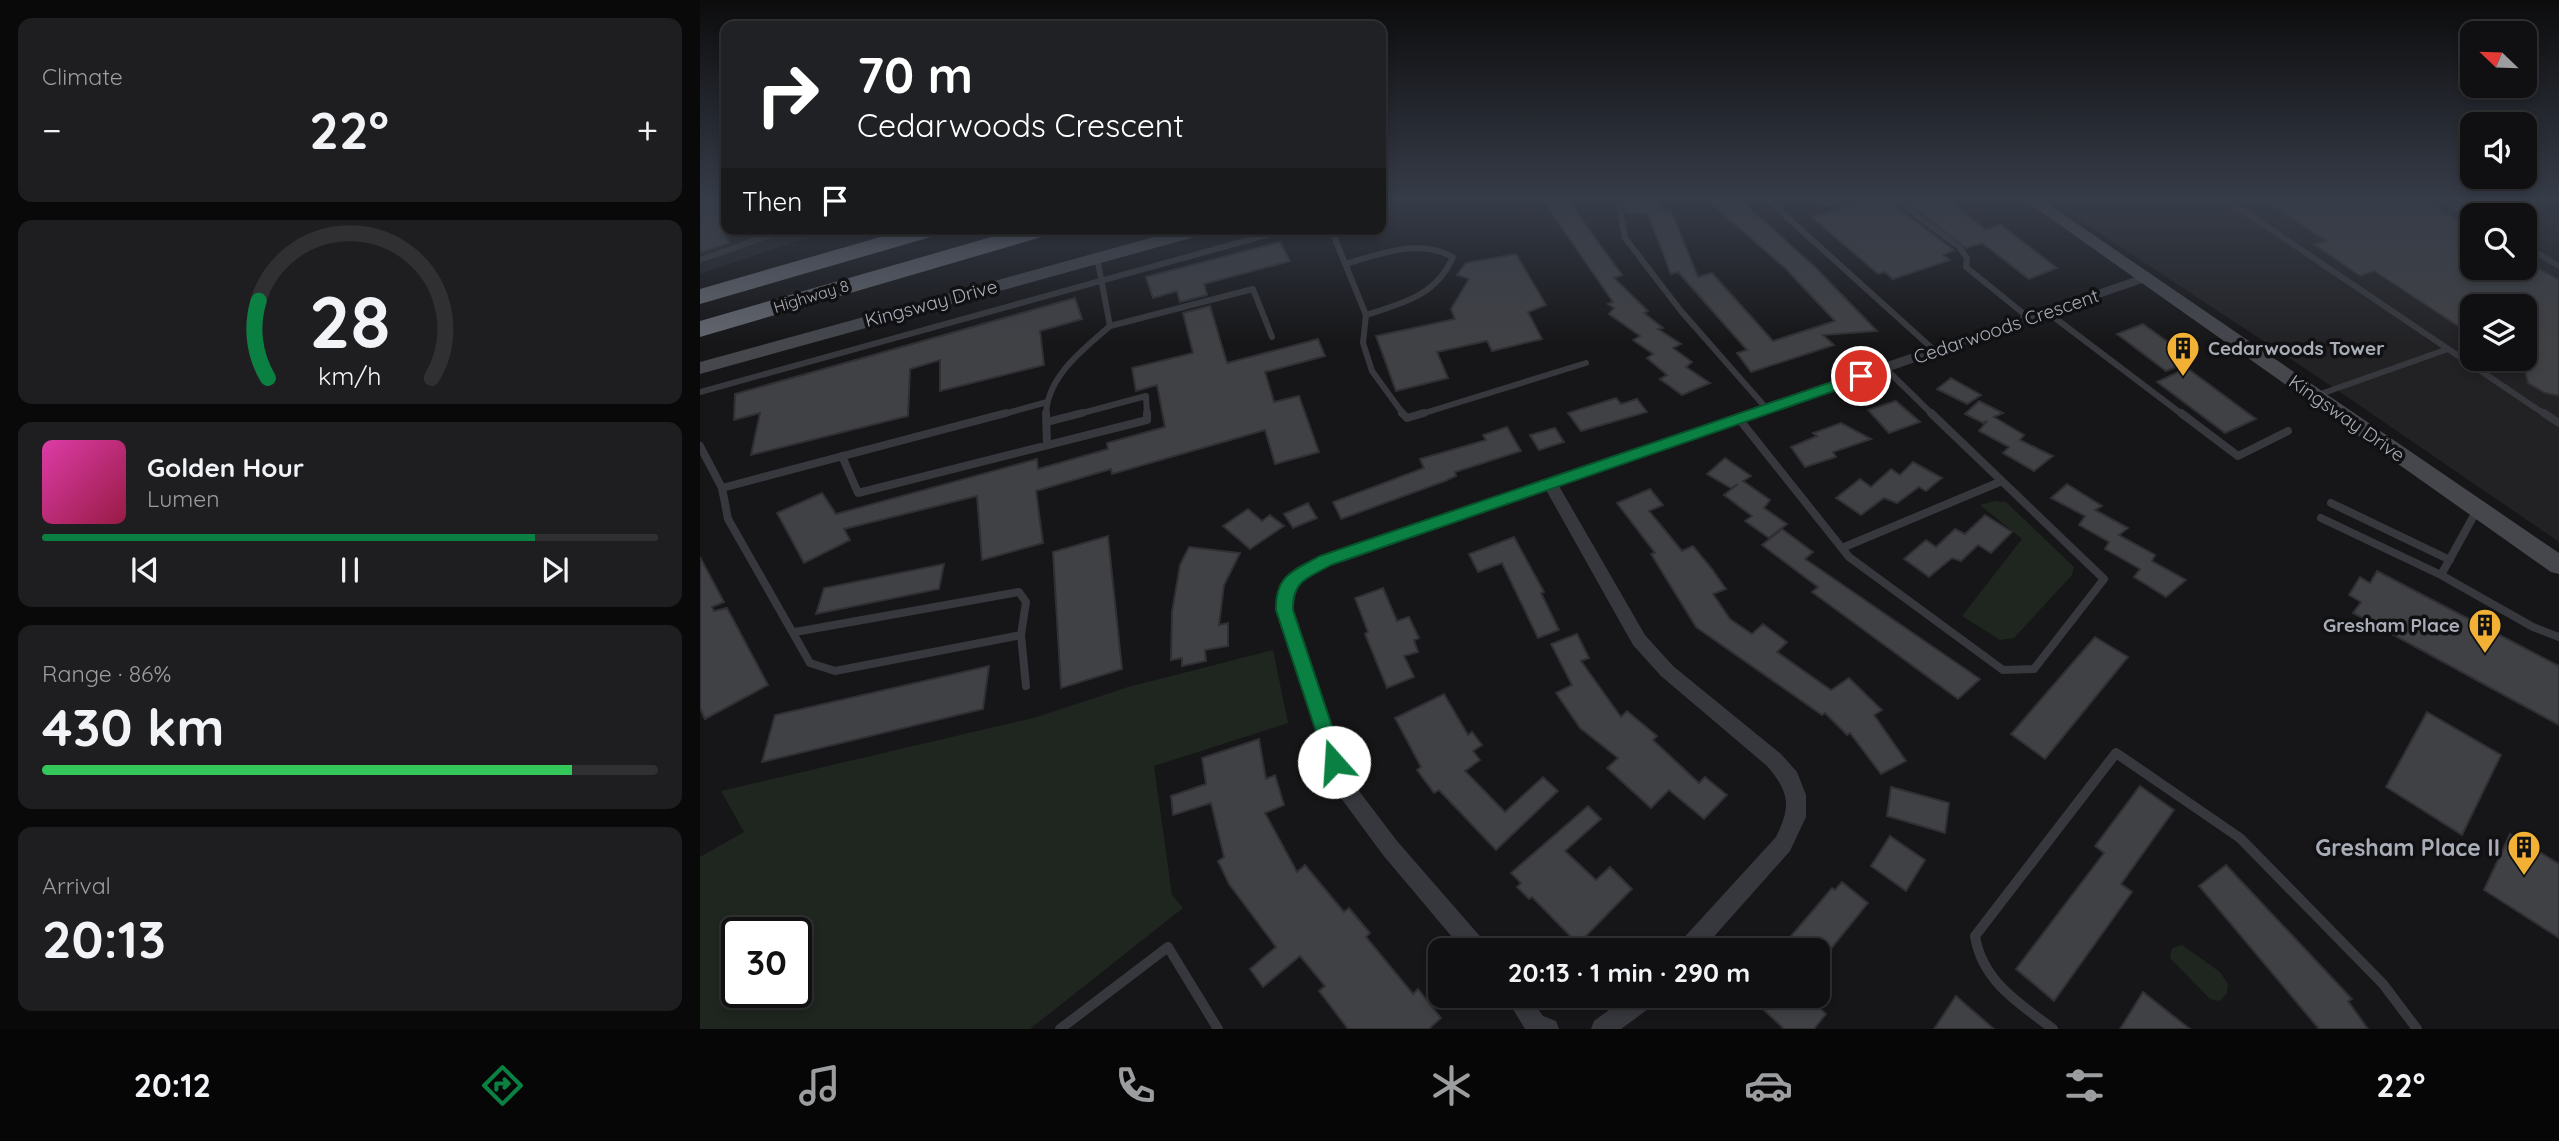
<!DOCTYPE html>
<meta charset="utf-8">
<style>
body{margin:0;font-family:Quicksand,sans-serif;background:#1e1e20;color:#f1f3f6;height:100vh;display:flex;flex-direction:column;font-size:26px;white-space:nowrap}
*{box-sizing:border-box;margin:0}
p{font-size:23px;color:#9c9d9f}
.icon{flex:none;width:38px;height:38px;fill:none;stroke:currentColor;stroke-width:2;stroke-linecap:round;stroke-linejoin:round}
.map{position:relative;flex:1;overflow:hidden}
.drawer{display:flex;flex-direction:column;gap:18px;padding:18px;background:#09090a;width:700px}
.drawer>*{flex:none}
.hud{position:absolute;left:21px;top:21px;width:665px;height:214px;border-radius:14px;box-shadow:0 4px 10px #0003,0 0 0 2px #303032;background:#202124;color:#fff;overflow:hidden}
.needle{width:46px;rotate:293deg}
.tools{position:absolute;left:1760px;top:21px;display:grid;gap:14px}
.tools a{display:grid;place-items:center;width:77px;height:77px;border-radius:14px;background:#101012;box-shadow:0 4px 10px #0003,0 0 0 2px #303032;font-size:35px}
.speed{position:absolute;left:21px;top:917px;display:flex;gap:14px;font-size:35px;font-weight:700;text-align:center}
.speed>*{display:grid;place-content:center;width:91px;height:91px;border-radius:50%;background:#101012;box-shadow:0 4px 10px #0003,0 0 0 2px #303032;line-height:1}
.speed .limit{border:4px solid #111;border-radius:10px;background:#fff;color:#111}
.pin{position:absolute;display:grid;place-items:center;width:60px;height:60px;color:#fff;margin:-30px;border:4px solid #fff;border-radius:50%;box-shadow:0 2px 7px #0007}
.me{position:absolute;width:77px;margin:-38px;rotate:341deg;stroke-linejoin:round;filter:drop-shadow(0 0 5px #0008)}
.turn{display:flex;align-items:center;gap:24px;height:147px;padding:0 21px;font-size:32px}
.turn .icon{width:91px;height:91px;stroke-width:2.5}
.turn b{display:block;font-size:49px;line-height:60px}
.then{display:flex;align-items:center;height:66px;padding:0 21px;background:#0003;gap:14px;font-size:26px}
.big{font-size:52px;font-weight:800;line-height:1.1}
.drawer .card{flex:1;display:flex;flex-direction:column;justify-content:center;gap:10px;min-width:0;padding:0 24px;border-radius:14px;background:#1e1e20}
.drawer .dial{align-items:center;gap:0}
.dial svg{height:182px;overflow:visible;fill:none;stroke:#303032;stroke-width:7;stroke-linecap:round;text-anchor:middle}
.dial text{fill:#f1f3f6;stroke:none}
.song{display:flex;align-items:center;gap:21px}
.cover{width:84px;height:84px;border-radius:10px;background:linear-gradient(135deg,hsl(320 70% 55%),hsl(340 70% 35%))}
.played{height:7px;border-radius:4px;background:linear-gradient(90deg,#0b8043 80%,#303032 80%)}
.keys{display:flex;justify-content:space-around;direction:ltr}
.heat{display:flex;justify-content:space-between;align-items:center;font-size:38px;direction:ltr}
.charge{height:10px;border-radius:5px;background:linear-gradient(90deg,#34c759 86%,#303032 0)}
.trip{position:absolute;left:728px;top:938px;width:402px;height:70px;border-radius:14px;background:#101012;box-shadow:0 4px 10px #0003,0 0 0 2px #303032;font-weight:800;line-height:70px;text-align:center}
.menu{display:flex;height:112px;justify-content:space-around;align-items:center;background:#060607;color:#9c9d9f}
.menu .icon{width:49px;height:49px}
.menu .selected{color:#0b8043}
.menu b{font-size:32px;color:#f1f3f6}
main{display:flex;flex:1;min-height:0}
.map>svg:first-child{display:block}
.built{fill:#222225;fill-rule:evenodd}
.green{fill:#1e261f;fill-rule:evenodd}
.building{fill:#404145;stroke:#303034;stroke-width:2}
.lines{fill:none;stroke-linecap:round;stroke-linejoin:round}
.lane-far2{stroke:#37383d;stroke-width:6}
.lane-far1{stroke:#37383d;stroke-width:8}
.lane{stroke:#37383d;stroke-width:10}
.street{fill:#37383d;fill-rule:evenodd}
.secondary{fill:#45474d;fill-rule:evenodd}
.highway{fill:#63666e;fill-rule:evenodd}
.route{fill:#0b8043;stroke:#07532c;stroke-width:2}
.labels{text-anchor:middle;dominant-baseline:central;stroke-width:7;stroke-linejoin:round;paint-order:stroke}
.far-street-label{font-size:16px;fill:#a8adb8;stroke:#111113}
.street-label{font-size:19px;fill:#a8adb8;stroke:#111113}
.poi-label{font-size:19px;font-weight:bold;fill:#a8adb8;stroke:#111113;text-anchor:start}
.near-poi-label{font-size:23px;font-weight:bold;fill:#a8adb8;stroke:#111113;text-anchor:end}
</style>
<main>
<section class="drawer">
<div class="card"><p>Climate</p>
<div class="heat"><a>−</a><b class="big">22°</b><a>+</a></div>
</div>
<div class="card dial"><svg viewBox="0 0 100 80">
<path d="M14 69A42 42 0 1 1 86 69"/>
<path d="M14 69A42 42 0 0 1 10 35" stroke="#0b8043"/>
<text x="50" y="56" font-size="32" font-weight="700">28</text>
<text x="50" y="72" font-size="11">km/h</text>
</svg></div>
<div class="card">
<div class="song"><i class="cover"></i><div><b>Golden Hour</b><p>Lumen</p></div></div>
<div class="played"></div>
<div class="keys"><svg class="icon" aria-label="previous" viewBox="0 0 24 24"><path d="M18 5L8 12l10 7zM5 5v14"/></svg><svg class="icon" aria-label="pause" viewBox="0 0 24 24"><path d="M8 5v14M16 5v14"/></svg><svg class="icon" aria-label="next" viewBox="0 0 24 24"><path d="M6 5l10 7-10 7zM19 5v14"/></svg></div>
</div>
<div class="card"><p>Range · 86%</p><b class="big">430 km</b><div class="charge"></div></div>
<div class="card"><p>Arrival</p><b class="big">20:13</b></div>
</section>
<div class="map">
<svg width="1859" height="1029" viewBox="0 0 1859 1029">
<rect width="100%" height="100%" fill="#161618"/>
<path class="built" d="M0 199H26V229H134L0 274Z
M1348 199H1859V542L1615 375ZM1773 215H1825V268H1773ZM1773 306H1825V359H1773Z"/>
<path class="green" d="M1295 501 1306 502 1374 567 1372 575 1314 638 1300 640 1262 616 1322 539 1280 505Z
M573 650 588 723 454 766 472 895 483 908 330 1029H0V857L44 832 21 791 337 717 428 687ZM37 933H96V992H37Z
M1482 945 1520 972 1528 984 1527 993 1520 1001 1510 999 1470 958 1472 948Z"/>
<path class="building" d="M0 199H26V231L23 232 30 243 0 253Z
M842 199H867L922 275 914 278 948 311 944 313 963 328 958 329 981 344 973 348 992 362 986 367 1010 383 982 395 960 379 967 375 947 358 953 354 933 340 940 336 909 314 914 308 908 304 913 302Z
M958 199 962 210 971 211 998 277 1012 273 1073 341 1135 321 1085 268 1006 199H1039L1115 267 1177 331 1123 335 1134 345 1051 372 1037 353 1047 350 978 272 971 274 948 214 926 212 924 201Z
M1173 199H1189L1192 204 1254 250 1243 255 1250 260 1193 279 1185 272 1178 274 1112 217Z
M1204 199H1246L1286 230 1301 225 1357 268 1329 279 1282 243 1266 248Z
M1562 199H1720L1773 229V268H1825V260L1859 280V396L1845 393 1828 383 1825 372 1809 359H1825V306H1773V336L1674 271 1660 276 1613 244 1626 241Z
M580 242 590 261 504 284 507 295 480 302 477 291 453 298 446 277Z
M816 254 846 305 828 312 842 339 792 351 787 341 737 352 748 378 696 391 676 336 755 319 751 309 769 279 757 275 766 263Z
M375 298 382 319 340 331 344 365 240 391V360L210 369 208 416 51 455 60 413 34 420 35 394Z
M510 306 527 363 618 339 625 356 565 372 574 402 599 396 619 452 575 464 565 430 412 474 411 469 336 491 343 543 282 560 277 496 144 529 150 540 104 563 77 513 122 493 136 514 337 459 338 469 408 449 407 443 465 427 457 385 436 391 432 368 493 353 483 313Z
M1443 324 1493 360 1466 371 1417 334Z
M1487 368 1556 419 1525 433 1457 382Z
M1251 378 1281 395 1267 404 1237 389Z
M916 398 921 404 937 399 947 412 881 431 868 413Z
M1196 401 1220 422 1189 433 1168 410Z
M1279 401 1303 413 1294 417 1324 435 1320 440 1353 456 1334 471 1303 453 1309 447 1279 431 1287 421 1283 423 1265 414Z
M1141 423 1171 439 1133 452 1136 457 1105 467 1091 447 1117 436 1113 433Z
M807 427 821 451 755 472 756 476 745 481 641 519 633 502 724 468 720 459 786 440 783 435Z
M855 428 864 442 839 450 830 435Z
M1025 458 1051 476 1043 481 1070 500 1064 508 1087 524 1069 538 1045 521 1052 516 1024 495 1038 484 1031 488 1007 474Z
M1213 462 1242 478 1226 491 1219 487 1197 503 1184 498 1161 515 1136 498 1160 479 1171 487 1191 469 1200 475Z
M1367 484 1402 506 1395 510 1428 528 1419 535 1455 555 1452 561 1486 580 1466 597 1434 577 1440 569 1405 549 1409 542 1379 525 1385 516 1351 498Z
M950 489 963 505 949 511 982 551 993 546 1012 569 1026 589 1013 594 1030 619 1052 634 1063 624 1087 642 1077 652 1131 690 1149 678 1182 710 1174 715 1206 761 1181 774 1150 733 1147 735 1125 713 1122 715 996 627 951 554 955 553 917 503Z
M608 503 617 518 593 528 584 514Z
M548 509 562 521 570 515 584 526 550 549 523 526Z
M1285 515 1312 532 1291 553 1278 545 1261 561 1252 558 1229 577 1204 559 1226 540 1236 547 1255 529 1265 534Z
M1082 529 1113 552 1105 559 1280 679 1258 699 1112 592 1118 587 1062 545Z
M408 536 422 669 361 688 353 552Z
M814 537 844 592 841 593 859 630 838 638 802 563 778 572 769 554Z
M489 547 540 553 524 585 519 625 528 623V646L505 650 506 661 482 666V658L471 660 472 612 480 565Z
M0 557 24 602 12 607 14 611 27 608 68 685 5 719 0 708Z
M244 564 239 589 116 614 124 588Z
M1677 571 1859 666V725L1653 613 1661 602 1649 595 1660 577 1670 583Z
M683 588 697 621 709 617 719 638 714 640 718 652 704 656 714 677 687 688 665 634 668 632 655 598Z
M877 634 889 658 881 661 921 717 927 711 957 736 953 740 999 783 1005 777 1027 795 1004 819 969 790 951 808 907 768 918 758 880 728 856 693 872 685 851 644Z
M1395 637 1428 657 1345 759 1311 734Z
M289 666 283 709 62 762 75 715Z
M744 694 768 735 772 732 782 745 773 751 780 760 765 771 805 812 843 777 858 791 796 850 739 790 734 793 717 770 721 767 695 718Z
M1727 712 1801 755 1762 835 1686 787Z
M559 739 566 779 575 775 584 805 565 813 597 872 605 865 644 912 649 908 670 933 666 937 713 994 718 989 741 1018 729 1029H648L619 991 625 986 600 956 563 987 550 969 576 947 529 884 518 861 524 857 511 803 473 815 471 796 506 784 502 758Z
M1440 786 1474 810 1421 884 1432 892 1354 1001 1316 969 1404 853 1395 846Z
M1191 787 1249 803 1245 833 1187 816Z
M888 806 901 819 865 851 896 880 910 867 932 889 878 944 832 897 829 899 817 887 821 883 811 873Z
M1810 834 1859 864V938L1784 890Z
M1190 836 1225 860 1206 891 1171 866Z
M1526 865 1652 999 1648 1001 1668 1029H1619L1499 886Z
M1142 882 1168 903 1118 965V950H1079L1132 888 1135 890Z
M1443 992 1490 1029H1420Z
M1049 996H1107L1126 1014 1114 1029H1084Z
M1256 996 1294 1029H1234Z"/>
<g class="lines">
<path class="lane-far2" d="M918 199 925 238 981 311 1067 409
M1067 199 1235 351
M1117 199 1122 204 1140 199
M1195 199 1255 244
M1526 199 1846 415
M1742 199 1773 216
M631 229 666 315 663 343 672 371 704 415
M1825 246 1859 266
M1259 247 1267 258 1266 267 1329 318
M0 260 87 229
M645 264C681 254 718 238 753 257 736 296 703 303 666 315
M1347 312 1483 415
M410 326 553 289 572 337
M1185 368 1233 415
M0 392 570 234
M1615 396 1748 349
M300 415 347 402
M346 415C347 376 383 350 410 326L397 257
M375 415 446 396 447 415
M718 415 886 363"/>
<path class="lane-far1" d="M346 413 347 445
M702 413 707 418 724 413
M1481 413 1538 456 1588 431
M1844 413 1859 423
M1039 419 1149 557 1303 670 1334 669 1404 579 1231 413
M347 422 382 413
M0 446 22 488 28 519 110 663 135 671 321 635
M142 456 158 493 447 420V413
M22 488 306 413
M1631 503 1750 560
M1778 508 1741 575 1833 627 1859 637
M1621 518 1741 575
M1142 548 1302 481
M95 632 319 592 326 602 321 635 326 686"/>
<path class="lane" d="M360 1029 468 947 518 1029
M1353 1029C1319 1003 1282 981 1275 936L1416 753 1540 838 1683 984 1717 1029"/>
<path class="street" d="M1444 274 1448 275V281L859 486 945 635 973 666 1081 754 1097 772 1106 795V817L1090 851 1002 950H977L980 942 1076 837C1091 806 1090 793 1067 766L961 676 933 645 846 490 632 564C608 577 594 580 594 610L650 779 697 841 785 942 788 950H763L683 855 635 790 576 610C577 579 595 569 620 556Z
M805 996H829L843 1016 856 1021 859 1029H825Z
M928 996H958L955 1004 921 1029H891L894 1021Z"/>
<path class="secondary" d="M1323 199H1341L1859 553V574L1851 572Z
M483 229H511L509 233 0 374V362Z"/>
<path class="highway" d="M208 229H244L241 234 0 304V289Z
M319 229H355L352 234 0 337V321Z"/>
</g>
<linearGradient id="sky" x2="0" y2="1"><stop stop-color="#0c0c0d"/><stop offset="0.58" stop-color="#363c48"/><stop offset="1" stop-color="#363c48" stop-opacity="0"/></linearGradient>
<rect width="1859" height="343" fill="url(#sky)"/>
<path class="route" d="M1161 372 1168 376 1166 380 631 565C608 578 592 580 593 610L644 762 641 768 634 771 628 768 576 610C575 575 593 571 620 556Z"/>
<defs>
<symbol id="building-pin" viewBox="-11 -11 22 30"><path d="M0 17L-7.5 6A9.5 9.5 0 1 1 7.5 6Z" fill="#f2b134" stroke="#111113"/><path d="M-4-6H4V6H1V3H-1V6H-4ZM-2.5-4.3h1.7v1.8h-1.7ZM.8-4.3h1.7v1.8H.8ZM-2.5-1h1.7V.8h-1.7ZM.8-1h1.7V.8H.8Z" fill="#111"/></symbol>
</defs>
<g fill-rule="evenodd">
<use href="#building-pin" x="1464" y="329" width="38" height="52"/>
<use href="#building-pin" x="1766" y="606" width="38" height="52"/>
<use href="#building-pin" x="1805" y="828" width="38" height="52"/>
</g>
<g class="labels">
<g class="far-street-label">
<text transform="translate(111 296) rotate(-17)">Highway 8</text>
</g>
<g class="street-label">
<text transform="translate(231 303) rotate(-15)">Kingsway Drive</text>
<text transform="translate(1306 326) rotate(-19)">Cedarwoods Crescent</text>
<text transform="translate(1647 418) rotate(35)">Kingsway Drive</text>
</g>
<g class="poi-label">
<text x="1508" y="348">Cedarwoods Tower</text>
<text x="1760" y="625" text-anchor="end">Gresham Place</text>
</g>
<g class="near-poi-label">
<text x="1800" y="847">Gresham Place II</text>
</g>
</g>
</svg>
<div class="tools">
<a><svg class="needle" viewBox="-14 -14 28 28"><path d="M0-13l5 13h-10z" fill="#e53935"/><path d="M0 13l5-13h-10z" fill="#9c9d9f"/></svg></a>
<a><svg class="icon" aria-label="sound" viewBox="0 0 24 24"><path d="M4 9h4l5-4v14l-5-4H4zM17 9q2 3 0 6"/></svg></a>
<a><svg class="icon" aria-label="search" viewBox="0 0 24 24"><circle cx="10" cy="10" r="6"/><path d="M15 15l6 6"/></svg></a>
<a><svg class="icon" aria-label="layers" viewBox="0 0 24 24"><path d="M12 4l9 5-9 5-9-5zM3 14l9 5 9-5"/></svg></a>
</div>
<div class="speed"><div class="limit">30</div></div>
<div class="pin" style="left:1161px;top:376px;background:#d93025"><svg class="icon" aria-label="arrive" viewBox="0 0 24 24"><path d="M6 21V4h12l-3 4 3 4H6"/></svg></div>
<svg class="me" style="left:634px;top:762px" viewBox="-20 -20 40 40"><circle r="19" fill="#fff"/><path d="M0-13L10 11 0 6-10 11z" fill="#0b8043"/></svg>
<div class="trip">20:13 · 1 min · 290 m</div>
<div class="hud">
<div class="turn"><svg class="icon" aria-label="right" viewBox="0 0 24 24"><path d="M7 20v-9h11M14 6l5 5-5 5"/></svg><div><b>70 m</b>Cedarwoods Crescent</div></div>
<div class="then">Then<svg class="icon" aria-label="arrive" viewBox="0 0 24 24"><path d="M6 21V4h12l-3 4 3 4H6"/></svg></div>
</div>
</div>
</main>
<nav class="menu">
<b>20:12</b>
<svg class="icon selected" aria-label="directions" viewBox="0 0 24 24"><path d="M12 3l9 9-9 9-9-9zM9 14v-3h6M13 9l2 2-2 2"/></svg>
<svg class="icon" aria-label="music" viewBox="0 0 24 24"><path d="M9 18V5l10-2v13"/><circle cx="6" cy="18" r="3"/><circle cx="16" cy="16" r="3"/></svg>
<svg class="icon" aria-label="phone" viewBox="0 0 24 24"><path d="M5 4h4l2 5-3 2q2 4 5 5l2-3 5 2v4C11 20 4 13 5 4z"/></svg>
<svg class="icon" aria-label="climate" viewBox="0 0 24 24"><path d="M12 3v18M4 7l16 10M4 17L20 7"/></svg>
<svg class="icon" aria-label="car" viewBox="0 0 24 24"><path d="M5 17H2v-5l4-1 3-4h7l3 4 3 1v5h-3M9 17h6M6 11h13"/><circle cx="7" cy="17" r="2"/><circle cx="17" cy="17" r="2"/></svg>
<svg class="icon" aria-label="filters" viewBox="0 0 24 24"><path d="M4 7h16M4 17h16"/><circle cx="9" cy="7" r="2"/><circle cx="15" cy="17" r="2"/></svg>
<b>22°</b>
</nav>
